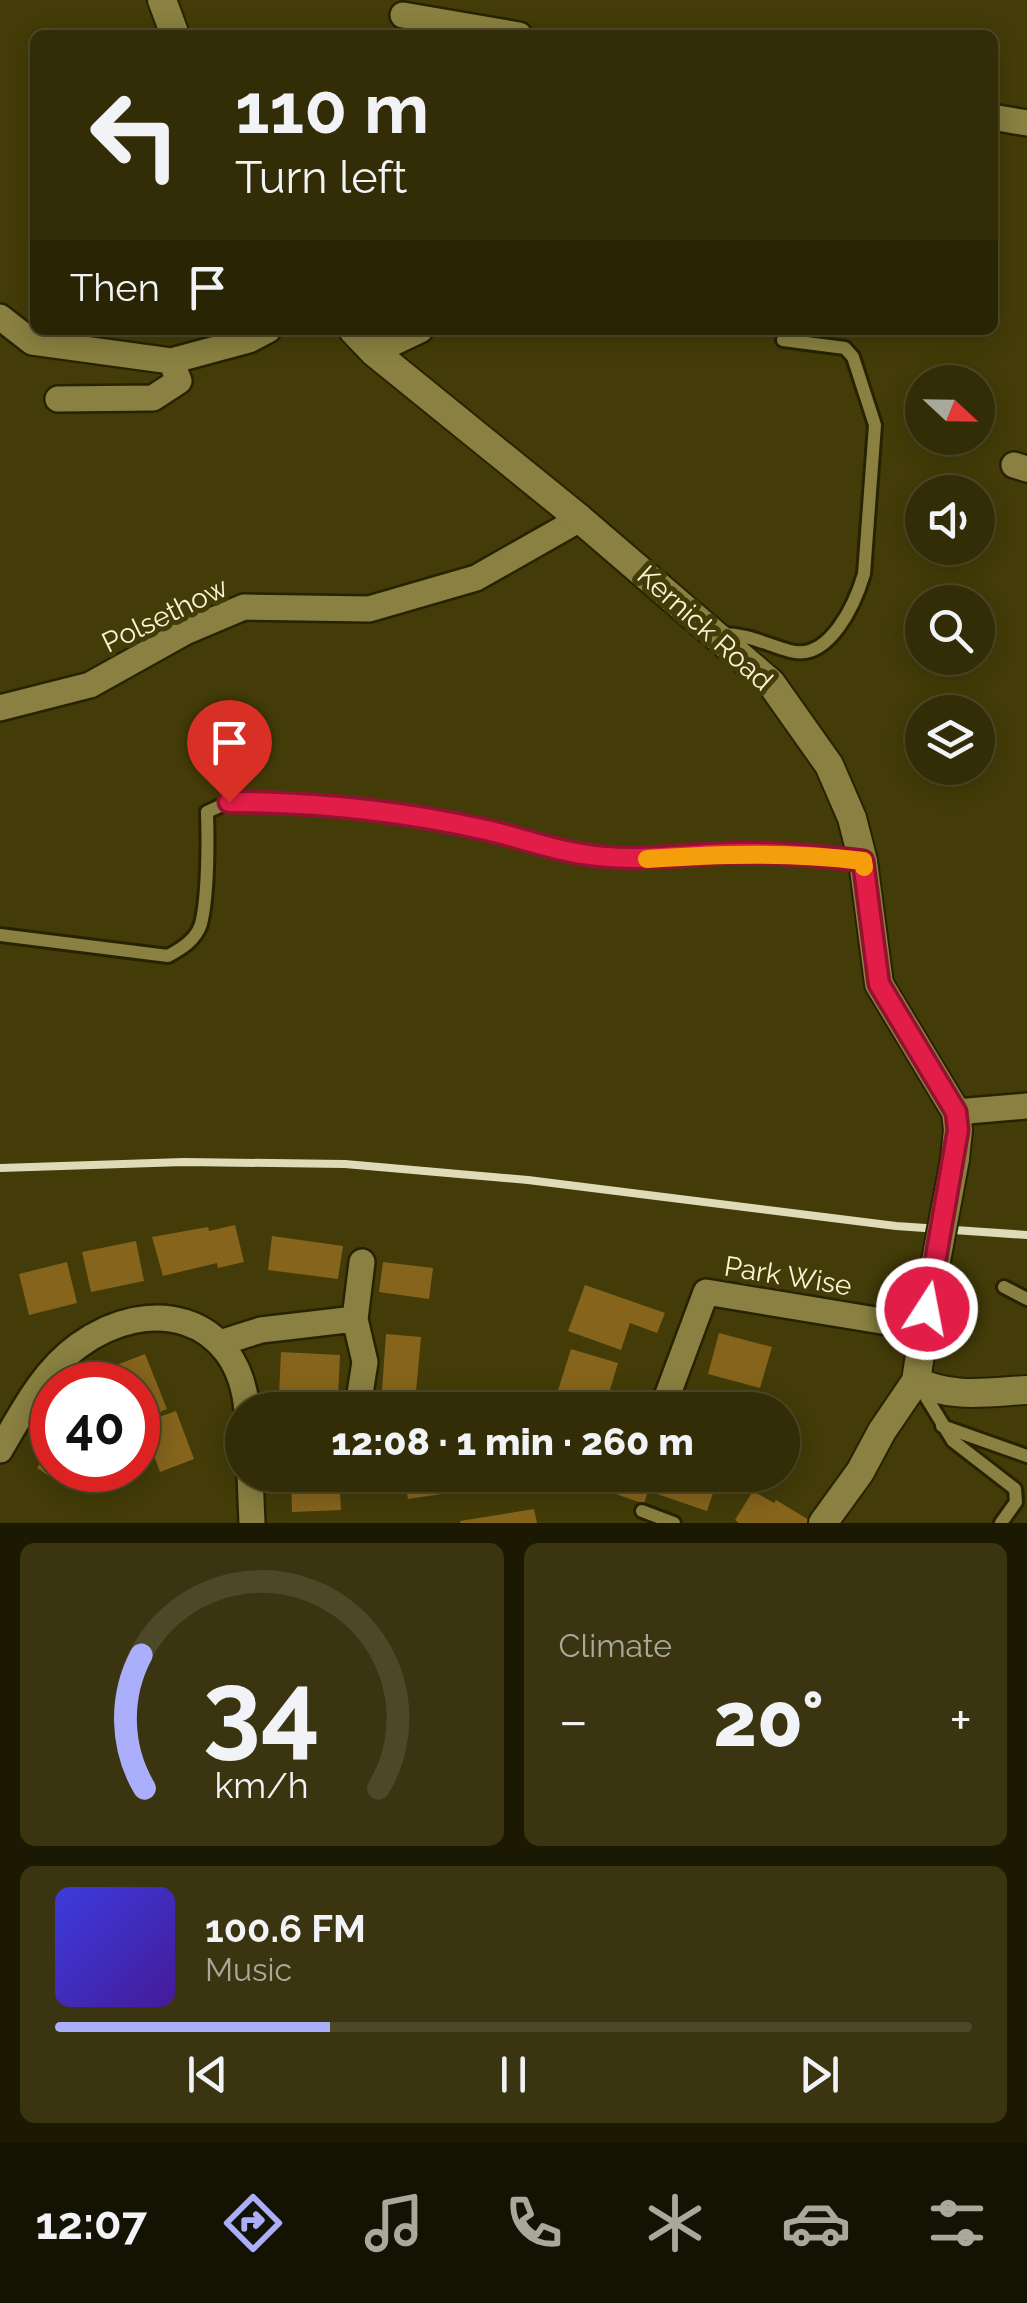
<!DOCTYPE html>
<meta charset="utf-8">
<style>
body{margin:0;font-family:Raleway,sans-serif;background:#3a3510;color:#f1f3f6;height:100vh;display:flex;flex-direction:column;font-size:38px;white-space:nowrap}
*{box-sizing:border-box;margin:0}
p{font-size:32px;color:#a8a89b}
.icon{flex:none;width:55px;height:55px;fill:none;stroke:currentColor;stroke-width:2;stroke-linecap:round;stroke-linejoin:round}
.map{position:relative;height:1523px;overflow:hidden}
.panel{display:flex;flex-direction:column;gap:20px;padding:20px;background:#1c1903;flex:1}
.panel>*{flex:none}
.top-card{position:absolute;left:30px;top:30px;width:968px;height:305px;border-radius:15px;box-shadow:0 5px 25px #0003,0 0 0 2px #4d4928;background:#322d06;color:#f1f3f6;overflow:hidden}
.needle{width:65px;rotate:112deg}
.tools{position:absolute;left:905px;top:365px;display:grid;gap:20px}
.tools a{display:grid;place-items:center;width:90px;height:90px;border-radius:50%;background:#322d06;box-shadow:0 5px 25px #0003,0 0 0 2px #4d4928;font-size:50px}
.speed{position:absolute;left:30px;top:1362px;display:flex;gap:20px;font-size:50px;font-weight:700;text-align:center}
.speed>*{display:grid;place-content:center;width:130px;height:130px;border-radius:50%;background:#322d06;box-shadow:0 5px 25px #0003,0 0 0 2px #4d4928;line-height:1}
.speed .limit{border:15px solid #d22;background:#fff;color:#111}
.pin{position:absolute;display:grid;place-items:center;width:85px;height:85px;color:#fff;margin:-102px -42px;border-radius:50% 50% 50% 0;rotate:-45deg;box-shadow:0 0 10px #0007}
.pin .icon{rotate:45deg}
.me{position:absolute;width:110px;margin:-55px;rotate:11deg;stroke-linejoin:round;filter:drop-shadow(0 0 8px #0008)}
.turn{display:flex;align-items:center;gap:35px;height:210px;padding:0 40px;font-size:45px}
.turn .icon{width:130px;height:130px;stroke-width:2.5}
.turn b{display:block;font-size:70px;line-height:85px}
.then{display:flex;align-items:center;height:95px;padding:0 40px;background:#0003;gap:20px;font-size:38px}
.big{font-size:75px;font-weight:800;line-height:1.1}
.panel .tile{flex:1;display:flex;flex-direction:column;justify-content:center;gap:15px;min-width:0;padding:0 35px;border-radius:15px;background:#3a3510}
.panel .dial{align-items:center;gap:0}
.dial svg{height:260px;overflow:visible;fill:none;stroke:#4d4928;stroke-width:7;stroke-linecap:round;text-anchor:middle}
.dial text{fill:#f1f3f6;stroke:none}
.song{display:flex;align-items:center;gap:30px}
.cover{width:120px;height:120px;border-radius:15px;background:linear-gradient(135deg,hsl(240 70% 55%),hsl(260 70% 35%))}
.played{height:10px;border-radius:5px;background:linear-gradient(90deg,#abaffb 30%,#4d4928 30%)}
.keys{display:flex;justify-content:space-around;direction:ltr}
.heat{display:flex;justify-content:space-between;align-items:center;font-size:55px;direction:ltr}
.panel .tiles{flex:1;display:grid;gap:20px;grid-template-columns:1fr 1fr}
.tile:last-child{grid-column:span 2}
.trip{position:absolute;left:225px;top:1392px;width:575px;height:100px;border-radius:50px;background:#322d06;box-shadow:0 5px 25px #0003,0 0 0 2px #4d4928;font-weight:800;line-height:100px;text-align:center}
.tabs{display:flex;height:160px;justify-content:space-around;align-items:center;background:#141202;color:#a8a89b}
.tabs .icon{width:70px;height:70px}
.tabs .selected{color:#abaffb}
.tabs b{font-size:45px;color:#f1f3f6}
.map>svg:first-child{display:block}
.building{fill:#86641c}
.lines{fill:none;stroke-linecap:round;stroke-linejoin:round}
.service-casing{stroke:#272301;stroke-width:18}
.minor-casing{stroke:#272301;stroke-width:30}
.tertiary-casing{stroke:#272301;stroke-width:32}
.service{stroke:#898041;stroke-width:12}
.minor{stroke:#898041;stroke-width:25}
.tertiary{stroke:#898041;stroke-width:28}
.rail{stroke:#dfdbb8;stroke-width:8}
.tertiary-bridge-casing{stroke:#272301;stroke-width:32;stroke-linecap:butt}
.tertiary-bridge{stroke:#898041;stroke-width:28}
.route-casing{stroke:#92132f;stroke-width:25}
.route{stroke:#e11d48;stroke-width:18}
.slow{stroke:#f59e0b;stroke-width:18}
.labels{text-anchor:middle;dominant-baseline:central;stroke-width:10;stroke-linejoin:round;paint-order:stroke}
.street-label{font-size:28px;fill:#f8f4d4;stroke:#433c08}
</style>
<div class="map">
<svg width="1027" height="1523" viewBox="0 0 1027 1523">
<rect width="100%" height="100%" fill="#433c08"/>
<path class="building" d="M235 1225 244 1262 218 1268 217 1263 163 1276 152 1237 208 1227 209 1231Z
M272 1236 343 1246 338 1279 268 1270Z
M136 1241 144 1281 91 1292 82 1252Z
M67 1262 77 1303 29 1315 19 1274Z
M383 1262 433 1268 429 1299 379 1292Z
M585 1285 665 1313 657 1333 630 1323 621 1350 568 1331Z
M719 1333 772 1347 760 1388 708 1374Z
M386 1334 421 1337 416 1392 382 1390Z
M571 1349 618 1363 604 1410H578L554 1403Z
M281 1352 340 1355 338 1398 279 1395Z
M145 1354 167 1409 138 1421V1385H121L114 1366Z
M713 1399 740 1410H709Z
M176 1411 194 1459 160 1472 142 1423Z
M782 1425 799 1431 783 1474 782 1473Z
M52 1445V1470H82L69 1489 37 1468Z
M291 1475H339L341 1510 292 1512Z
M404 1475H452L455 1492 408 1499Z
M533 1475H579L576 1486Z
M622 1475H725L730 1476 727 1484 717 1481 707 1511 648 1491 644 1504 616 1494Z
M753 1491 774 1503 776 1500 814 1523H739L735 1520Z
M534 1509 537 1523H460V1521Z"/>
<g class="lines">
<defs>
<path id="service" d="M722 634C748 634 765 644 790 651 829 662 855 604 864 574L875 425 853 357 845 348 783 340
M0 935 168 956C181 949 196 940 201 924 208 896 208 842 207 812L229 802H287L398 815 485 829 581 854 643 860 733 853 814 855 862 861
M1004 1287 1027 1299
M920 1387 953 1441 1015 1489 1016 1502 1001 1523
M942 1426 1027 1456
M642 1511 674 1523"/>
<path id="minor" d="M403 15 519 35
M992 117 1027 123
M0 317 32 342 171 361 249 340 268 330
M374 352 420 330
M58 399 153 398 179 381 171 361
M1014 465 1027 469
M0 708 90 685 185 632 244 607 369 609 476 578 580 519
M956 1112 1027 1106
M220 1343 261 1330 355 1319
M359 1400 365 1362 355 1319 362 1262
M662 1410 706 1292 924 1328
M0 1450C22 1413 42 1372 78 1346 149 1294 238 1314 247 1410
M250 1475 252 1523"/>
<path id="tertiary" d="M162 0 175 35
M353 330 374 352 580 519 771 683 829 765 852 818 863 861 879 984 956 1112 958 1130 955 1159
M916 1381C951 1399 989 1392 1027 1390
M823 1523 860 1472 882 1431 916 1381 927 1309"/>
</defs>
<use href="#service" class="service-casing"/>
<use href="#minor" class="minor-casing"/>
<use href="#tertiary" class="tertiary-casing"/>
<use href="#service" class="service"/>
<use href="#minor" class="minor"/>
<use href="#tertiary" class="tertiary"/>
<path class="rail" d="M0 1168 184 1162 345 1164 528 1180 896 1226 1027 1235"/>
<defs>
<path id="tertiary-bridge" d="M927 1309 955 1159"/>
</defs>
<use href="#tertiary-bridge" class="tertiary-bridge-casing"/>
<use href="#tertiary-bridge" class="tertiary-bridge"/>
</g>
<g class="lines">
<defs>
<path id="route" d="M229 802C314 802 402 811 486 830 518 837 549 849 582 854 633 863 682 854 734 853 777 852 820 856 863 861L879 984 956 1112 958 1130 927 1309"/>
</defs>
<use href="#route" class="route-casing"/>
<use href="#route" class="route"/>
<path class="slow" d="M647 859C720 854 790 852 863 861L864 867"/>
</g>
<g class="labels">
<g class="street-label">
<text transform="translate(165 615) rotate(-26)">Polsethow</text>
<text transform="translate(705 628) rotate(42)">Kernick Road</text>
<text transform="translate(788 1276) rotate(9)">Park Wise</text>
</g>
</g>
</svg>
<div class="tools">
<a><svg class="needle" viewBox="-14 -14 28 28"><path d="M0-13l5 13h-10z" fill="#e53935"/><path d="M0 13l5-13h-10z" fill="#a8a89b"/></svg></a>
<a><svg class="icon" aria-label="sound" viewBox="0 0 24 24"><path d="M4 9h4l5-4v14l-5-4H4zM17 9q2 3 0 6"/></svg></a>
<a><svg class="icon" aria-label="search" viewBox="0 0 24 24"><circle cx="10" cy="10" r="6"/><path d="M15 15l6 6"/></svg></a>
<a><svg class="icon" aria-label="layers" viewBox="0 0 24 24"><path d="M12 4l9 5-9 5-9-5zM3 14l9 5 9-5"/></svg></a>
</div>
<div class="speed"><div class="limit">40</div></div>
<div class="pin" style="left:229px;top:802px;background:#d93025"><svg class="icon" aria-label="arrive" viewBox="0 0 24 24"><path d="M6 21V4h12l-3 4 3 4H6"/></svg></div>
<svg class="me" style="left:927px;top:1309px" viewBox="-20 -20 40 40"><circle r="17" fill="#e11d48" stroke="#fff" stroke-width="3"/><path d="M0-11L8 9 0 5-8 9z" fill="#fff"/></svg>
<div class="trip">12:08 · 1 min · 260 m</div>
<div class="top-card">
<div class="turn"><svg class="icon" aria-label="left" viewBox="0 0 24 24"><path d="M17 20v-9H6M10 6l-5 5 5 5"/></svg><div><b>110 m</b>Turn left</div></div>
<div class="then">Then<svg class="icon" aria-label="arrive" viewBox="0 0 24 24"><path d="M6 21V4h12l-3 4 3 4H6"/></svg></div>
</div>
</div>
<section class="panel">
<div class="tiles">
<div class="tile dial"><svg viewBox="0 0 100 80">
<path d="M14 69A42 42 0 1 1 86 69"/>
<path d="M14 69A42 42 0 0 1 13 28" stroke="#abaffb"/>
<text x="50" y="56" font-size="32" font-weight="700">34</text>
<text x="50" y="72" font-size="11">km/h</text>
</svg></div>
<div class="tile"><p>Climate</p>
<div class="heat"><a>−</a><b class="big">20°</b><a>+</a></div>
</div>
<div class="tile">
<div class="song"><i class="cover"></i><div><b>100.6 FM</b><p>Music</p></div></div>
<div class="played"></div>
<div class="keys"><svg class="icon" aria-label="previous" viewBox="0 0 24 24"><path d="M18 5L8 12l10 7zM5 5v14"/></svg><svg class="icon" aria-label="pause" viewBox="0 0 24 24"><path d="M8 5v14M16 5v14"/></svg><svg class="icon" aria-label="next" viewBox="0 0 24 24"><path d="M6 5l10 7-10 7zM19 5v14"/></svg></div>
</div>
</div>
</section>
<nav class="tabs">
<b>12:07</b>
<svg class="icon selected" aria-label="directions" viewBox="0 0 24 24"><path d="M12 3l9 9-9 9-9-9zM9 14v-3h6M13 9l2 2-2 2"/></svg>
<svg class="icon" aria-label="music" viewBox="0 0 24 24"><path d="M9 18V5l10-2v13"/><circle cx="6" cy="18" r="3"/><circle cx="16" cy="16" r="3"/></svg>
<svg class="icon" aria-label="phone" viewBox="0 0 24 24"><path d="M5 4h4l2 5-3 2q2 4 5 5l2-3 5 2v4C11 20 4 13 5 4z"/></svg>
<svg class="icon" aria-label="climate" viewBox="0 0 24 24"><path d="M12 3v18M4 7l16 10M4 17L20 7"/></svg>
<svg class="icon" aria-label="car" viewBox="0 0 24 24"><path d="M5 17H2v-5l4-1 3-4h7l3 4 3 1v5h-3M9 17h6M6 11h13"/><circle cx="7" cy="17" r="2"/><circle cx="17" cy="17" r="2"/></svg>
<svg class="icon" aria-label="filters" viewBox="0 0 24 24"><path d="M4 7h16M4 17h16"/><circle cx="9" cy="7" r="2"/><circle cx="15" cy="17" r="2"/></svg>
</nav>
